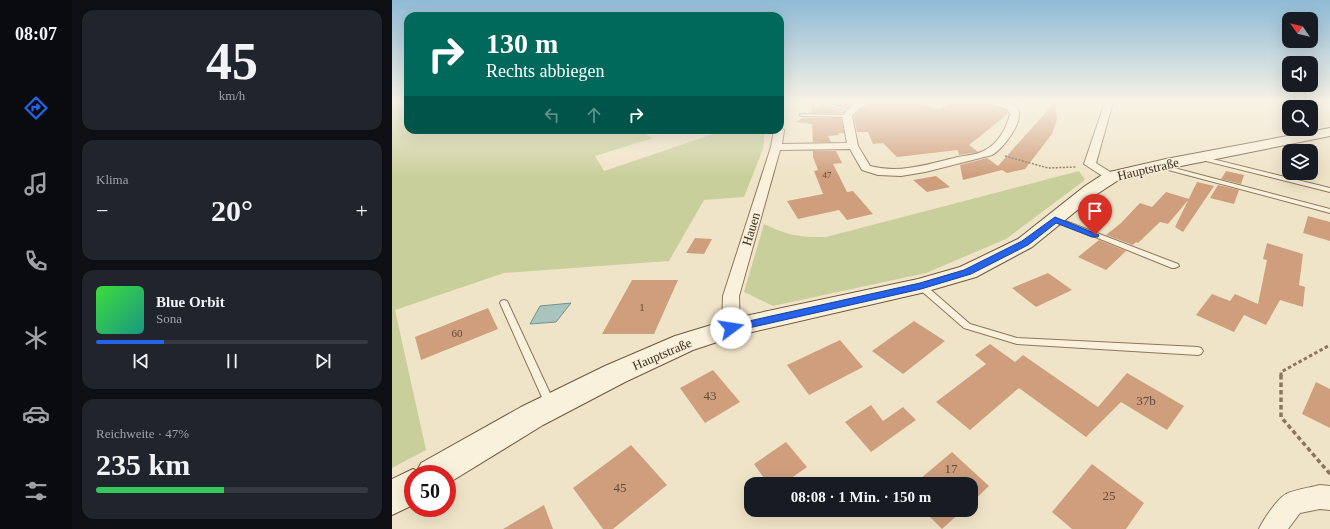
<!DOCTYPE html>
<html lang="de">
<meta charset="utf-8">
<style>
body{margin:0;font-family:Georgia,serif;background:#20242c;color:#f1f3f6;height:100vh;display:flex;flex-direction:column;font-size:15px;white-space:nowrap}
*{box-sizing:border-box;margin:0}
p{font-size:13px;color:#9ea1a6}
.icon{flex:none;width:22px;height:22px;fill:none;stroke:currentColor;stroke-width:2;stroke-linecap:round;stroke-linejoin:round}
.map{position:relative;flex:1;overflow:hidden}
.sheet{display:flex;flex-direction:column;gap:10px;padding:10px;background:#0d0f14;width:320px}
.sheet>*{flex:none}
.banner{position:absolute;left:12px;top:12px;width:380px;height:122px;border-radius:12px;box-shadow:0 4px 16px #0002;background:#00695c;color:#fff;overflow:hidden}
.needle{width:26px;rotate:304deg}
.tools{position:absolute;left:890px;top:12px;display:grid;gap:8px}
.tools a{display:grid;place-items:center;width:36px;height:36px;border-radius:8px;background:#171b24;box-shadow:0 4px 16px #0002;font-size:20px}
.speed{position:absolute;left:12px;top:465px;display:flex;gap:8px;font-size:20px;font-weight:700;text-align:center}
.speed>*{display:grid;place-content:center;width:52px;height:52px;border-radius:50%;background:#171b24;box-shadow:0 4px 16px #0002;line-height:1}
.speed .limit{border:6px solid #d22;background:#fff;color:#111}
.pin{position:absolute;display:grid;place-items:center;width:34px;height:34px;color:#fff;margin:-41px -17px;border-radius:50% 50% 50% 0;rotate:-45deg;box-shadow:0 0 4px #0007}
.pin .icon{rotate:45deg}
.me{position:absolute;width:44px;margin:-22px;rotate:76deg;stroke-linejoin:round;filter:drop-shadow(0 0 3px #0008)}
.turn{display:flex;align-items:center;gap:14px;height:84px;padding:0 16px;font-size:18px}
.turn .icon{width:52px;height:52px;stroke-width:2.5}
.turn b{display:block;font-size:28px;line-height:34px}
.lanes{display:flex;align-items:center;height:38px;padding:0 16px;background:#0003;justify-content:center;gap:20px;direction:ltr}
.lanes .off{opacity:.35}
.big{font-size:30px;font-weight:600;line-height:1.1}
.sheet .widget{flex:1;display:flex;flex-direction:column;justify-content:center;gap:6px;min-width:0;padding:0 14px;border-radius:12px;background:#20242c}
.sheet .dial{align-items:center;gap:0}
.dial b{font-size:52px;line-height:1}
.song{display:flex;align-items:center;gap:12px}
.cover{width:48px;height:48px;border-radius:6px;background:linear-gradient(135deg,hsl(120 70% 55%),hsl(170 70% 35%))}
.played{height:4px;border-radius:2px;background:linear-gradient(90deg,#2563eb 25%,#363941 25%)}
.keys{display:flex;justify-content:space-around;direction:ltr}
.heat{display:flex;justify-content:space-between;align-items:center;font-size:22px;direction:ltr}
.charge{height:6px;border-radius:3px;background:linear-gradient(90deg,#34c759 47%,#363941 0)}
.trip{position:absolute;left:352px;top:477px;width:234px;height:40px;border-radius:12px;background:#171b24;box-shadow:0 4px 16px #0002;font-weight:600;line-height:40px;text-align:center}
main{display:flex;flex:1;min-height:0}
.dock{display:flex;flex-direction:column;width:72px;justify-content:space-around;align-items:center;background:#090b0e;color:#9ea1a6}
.dock .icon{width:28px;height:28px}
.dock .selected{color:#2563eb}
.dock b{font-size:18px;color:#f1f3f6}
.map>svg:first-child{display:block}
.green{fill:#c9cf9b}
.water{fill:#a9c4bc;stroke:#6f938a}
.building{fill:#cf9f7d}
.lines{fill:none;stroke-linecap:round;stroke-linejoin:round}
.service-casing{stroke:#8d765c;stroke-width:2}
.minor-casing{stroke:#8d765c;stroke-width:2}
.secondary-casing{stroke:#6f573f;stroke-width:2}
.path-far2{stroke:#8d765c;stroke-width:1.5;stroke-dasharray:2 1.5;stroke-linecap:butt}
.path-far1{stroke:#8d765c;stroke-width:3;stroke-dasharray:3.5 2.5;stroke-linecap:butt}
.path{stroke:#8d765c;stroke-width:3.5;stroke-dasharray:4.5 3;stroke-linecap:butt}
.service{fill:#faf1dc;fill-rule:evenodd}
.minor{fill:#faf1dc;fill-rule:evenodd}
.secondary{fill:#faf1dc;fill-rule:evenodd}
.route{fill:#2563eb;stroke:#184099}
.labels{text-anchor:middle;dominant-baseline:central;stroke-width:3;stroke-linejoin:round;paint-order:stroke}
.far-number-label{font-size:9px;fill:#624a37}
.number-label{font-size:11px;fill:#624a37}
.street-label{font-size:13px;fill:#3d2e20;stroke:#f7eed8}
.near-number-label{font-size:13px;fill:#624a37}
</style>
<main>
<nav class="dock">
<b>08:07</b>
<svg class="icon selected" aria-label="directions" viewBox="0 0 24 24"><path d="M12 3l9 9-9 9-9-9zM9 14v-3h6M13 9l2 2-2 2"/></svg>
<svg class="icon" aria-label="music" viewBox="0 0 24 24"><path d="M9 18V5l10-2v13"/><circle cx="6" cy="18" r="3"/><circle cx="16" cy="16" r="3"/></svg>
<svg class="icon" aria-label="phone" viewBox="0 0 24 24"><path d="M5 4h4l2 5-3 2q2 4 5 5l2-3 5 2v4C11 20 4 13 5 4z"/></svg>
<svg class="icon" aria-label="climate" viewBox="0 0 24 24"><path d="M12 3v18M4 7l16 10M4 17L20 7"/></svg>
<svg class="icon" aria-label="car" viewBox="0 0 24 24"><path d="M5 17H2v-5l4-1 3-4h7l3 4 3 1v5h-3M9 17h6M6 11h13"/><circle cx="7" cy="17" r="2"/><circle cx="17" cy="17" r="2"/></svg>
<svg class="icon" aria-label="filters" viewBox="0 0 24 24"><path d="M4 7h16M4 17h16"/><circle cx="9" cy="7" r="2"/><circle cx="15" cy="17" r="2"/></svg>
</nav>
<section class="sheet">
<div class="widget dial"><b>45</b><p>km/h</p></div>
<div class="widget"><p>Klima</p>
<div class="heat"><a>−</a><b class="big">20°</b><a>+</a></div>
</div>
<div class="widget">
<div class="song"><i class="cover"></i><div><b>Blue Orbit</b><p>Sona</p></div></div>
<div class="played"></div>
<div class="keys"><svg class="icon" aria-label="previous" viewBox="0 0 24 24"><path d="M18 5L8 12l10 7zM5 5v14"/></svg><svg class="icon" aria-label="pause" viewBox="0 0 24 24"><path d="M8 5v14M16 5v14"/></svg><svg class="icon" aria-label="next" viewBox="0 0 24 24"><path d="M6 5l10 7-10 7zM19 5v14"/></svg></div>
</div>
<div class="widget"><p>Reichweite · 47%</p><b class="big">235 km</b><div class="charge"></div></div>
</section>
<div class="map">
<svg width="938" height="529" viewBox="0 0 938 529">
<rect width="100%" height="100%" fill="#f0e4c8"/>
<path class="green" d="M0 102H16V130H246L261 138 203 156 212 171 333 130H373L371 149 352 197 312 200 277 261 112 273 3 310 34 450 0 468Z
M687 171 693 180 614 239 534 273 381 306 352 292 372 224C397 236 407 237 434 237Z"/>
<path class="water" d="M179 303 164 322 138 324 148 306Z"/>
<path class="building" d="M419 102 423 108 428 105 452 112 450 113H417L420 110Z
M434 102H467L461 104 456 108Z
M482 102H517L547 109 561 102H598L600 105 614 110 616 114 577 145 586 152 567 155 566 150 505 157 491 143 481 144 476 132H465L462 116 468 110Z
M663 102 665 119 660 134 633 169 615 173 610 170 571 180 568 165 595 158 606 166Z
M410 118H449L452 133H446L447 135 436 136 439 142H421L420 124 404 122Z
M421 151H444L450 163 441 164 455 192 461 191 481 214 455 220 447 210 406 219 395 201 431 194 422 171 426 170 421 157Z
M834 171 852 175 849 184 829 179Z
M544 176 558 187 535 192 521 180Z
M805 182 822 186 791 232 783 227Z
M826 185 847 190 842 204 818 198Z
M774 192 797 199 776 224 768 222 746 243 744 242 741 245 714 235 729 223 748 203 760 207Z
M916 216 938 222V241L911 233Z
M303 238 320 239 312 254 294 253Z
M707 240 734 251 714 270 686 257Z
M875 243 911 254 907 285 913 287 911 307 888 300 874 325 852 315 842 332 804 315 820 294 838 301 843 294 866 304 875 260 871 259Z
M656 273 680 290 644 307 620 288Z
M240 280H286L262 334H210Z
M96 308 106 329 29 360 23 337Z
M522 321 553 341 511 374 480 351Z
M448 340 471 367 417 395 395 365Z
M598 344 623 362 631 355 706 407 735 373 792 406 775 430 729 402 694 437 627 388 578 430 544 402 594 364 583 355Z
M321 370 348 402 313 423 288 388Z
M924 382 938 389V428L910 414Z
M479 405 491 421 511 407 524 420 479 452 453 422Z
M394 442 415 467 391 484H376L362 464Z
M239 445 275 485 221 529H211L181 488Z
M560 452 597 486 579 503V484H522Z
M700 464 752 503 734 529H680L660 512Z
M152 505 161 529H111Z
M531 510H571L550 529Z"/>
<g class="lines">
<defs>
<path id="service" d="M424 102H430L461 111 459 112Z
M408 114 455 115 457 116 455 117 410 116 408 115Z
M808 156 938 188V192L806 159V157Z
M767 164 938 209V213L765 167V165Z
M663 217 786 264 787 266 783 268H780L661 220 659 219Z
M529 283 532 284 578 324 625 338 806 347 809 348 811 351 809 354 806 355 625 344 572 328 526 288 525 286Z
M112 300 115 301 116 303 163 404 162 407 158 408 154 407 153 404 108 303 109 301Z"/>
<path id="minor" d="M470 102H481L467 109 460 116 466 146 478 166C508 174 537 164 566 157 576 155 586 155 595 149 607 142 615 127 618 114L615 109 600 104 599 102C608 102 619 100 625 108 634 120 610 150 600 155L533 172 509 176 486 175 470 170 458 149 388 150 347 296 348 328 345 332 339 334 333 332 330 328 331 296 379 147 382 130H388V127L392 130 390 144 455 143 450 116 461 105Z
M713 102H721L704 163 723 175 725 177 723 179H715L692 164Z
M928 485 938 486V510L928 509 908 513 896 529H867C871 520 885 499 894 494 904 489 917 488 928 485Z"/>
<path id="secondary" d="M938 128V136L774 169 725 181 705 194 640 247 584 277 529 293 343 336 301 350 233 382 151 425 55 484V474H21V505L0 515V479L21 469 25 471 29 463 129 407 213 366 283 336 339 319 526 279 568 267 626 239 693 186 713 173 774 159Z"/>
</defs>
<use href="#service" class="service-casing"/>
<use href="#minor" class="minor-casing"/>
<use href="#secondary" class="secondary-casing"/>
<path class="path-far2" d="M613 156 656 168 684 167"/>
<path class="path-far1" d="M889 376V372L938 345"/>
<path class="path" d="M889 375V417L938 474"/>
<use href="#service" class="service"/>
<use href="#minor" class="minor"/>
<use href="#secondary" class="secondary"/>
</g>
<linearGradient id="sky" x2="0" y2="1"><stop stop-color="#8fbad6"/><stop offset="0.58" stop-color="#f8f3e6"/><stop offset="1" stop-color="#f8f3e6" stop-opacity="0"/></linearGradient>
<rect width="938" height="176" fill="url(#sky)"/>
<path class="route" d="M663 217 707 235 706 237H700L664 223 636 245 579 274 529 289 339 332 335 331 333 328 335 326 339 325 528 283 572 270 630 241Z"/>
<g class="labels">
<g class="far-number-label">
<text x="435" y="175">47</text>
</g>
<g class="number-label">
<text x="250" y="307">1</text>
<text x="65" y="333">60</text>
</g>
<g class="street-label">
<text transform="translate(756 169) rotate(-13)">Hauptstraße</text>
<text transform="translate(359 229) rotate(-73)">Hauen</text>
<text transform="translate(270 354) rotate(-23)">Hauptstraße</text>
</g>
<g class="near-number-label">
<text x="318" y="395">43</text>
<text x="754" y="400">37b</text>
<text x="559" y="468">17</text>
<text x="228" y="487">45</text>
<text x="717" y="495">25</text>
</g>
</g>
</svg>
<div class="tools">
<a><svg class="needle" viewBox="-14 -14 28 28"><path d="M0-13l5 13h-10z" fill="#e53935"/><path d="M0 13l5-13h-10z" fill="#9ea1a6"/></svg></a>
<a><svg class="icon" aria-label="sound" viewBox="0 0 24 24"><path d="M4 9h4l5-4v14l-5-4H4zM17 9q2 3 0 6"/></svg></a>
<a><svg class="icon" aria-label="search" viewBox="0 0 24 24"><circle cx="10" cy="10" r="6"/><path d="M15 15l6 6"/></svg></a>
<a><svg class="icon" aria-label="layers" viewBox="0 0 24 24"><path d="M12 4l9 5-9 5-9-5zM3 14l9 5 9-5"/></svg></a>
</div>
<div class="speed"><div class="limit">50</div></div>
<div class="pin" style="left:703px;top:235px;background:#d93025"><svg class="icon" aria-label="arrive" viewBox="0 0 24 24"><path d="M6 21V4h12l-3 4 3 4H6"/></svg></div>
<svg class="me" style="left:339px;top:328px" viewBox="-20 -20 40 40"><circle r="19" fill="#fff"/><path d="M0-13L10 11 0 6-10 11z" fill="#2563eb"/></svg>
<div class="trip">08:08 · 1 Min. · 150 m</div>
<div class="banner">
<div class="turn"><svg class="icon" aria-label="right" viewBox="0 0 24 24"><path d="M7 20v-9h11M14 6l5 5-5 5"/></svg><div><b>130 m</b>Rechts abbiegen</div></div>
<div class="lanes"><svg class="icon off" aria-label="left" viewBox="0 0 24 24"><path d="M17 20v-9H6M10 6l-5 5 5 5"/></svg><svg class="icon off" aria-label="ahead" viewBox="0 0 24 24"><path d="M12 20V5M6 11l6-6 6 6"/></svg><svg class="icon" aria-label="right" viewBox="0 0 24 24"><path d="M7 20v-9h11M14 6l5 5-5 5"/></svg></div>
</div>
</div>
</main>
